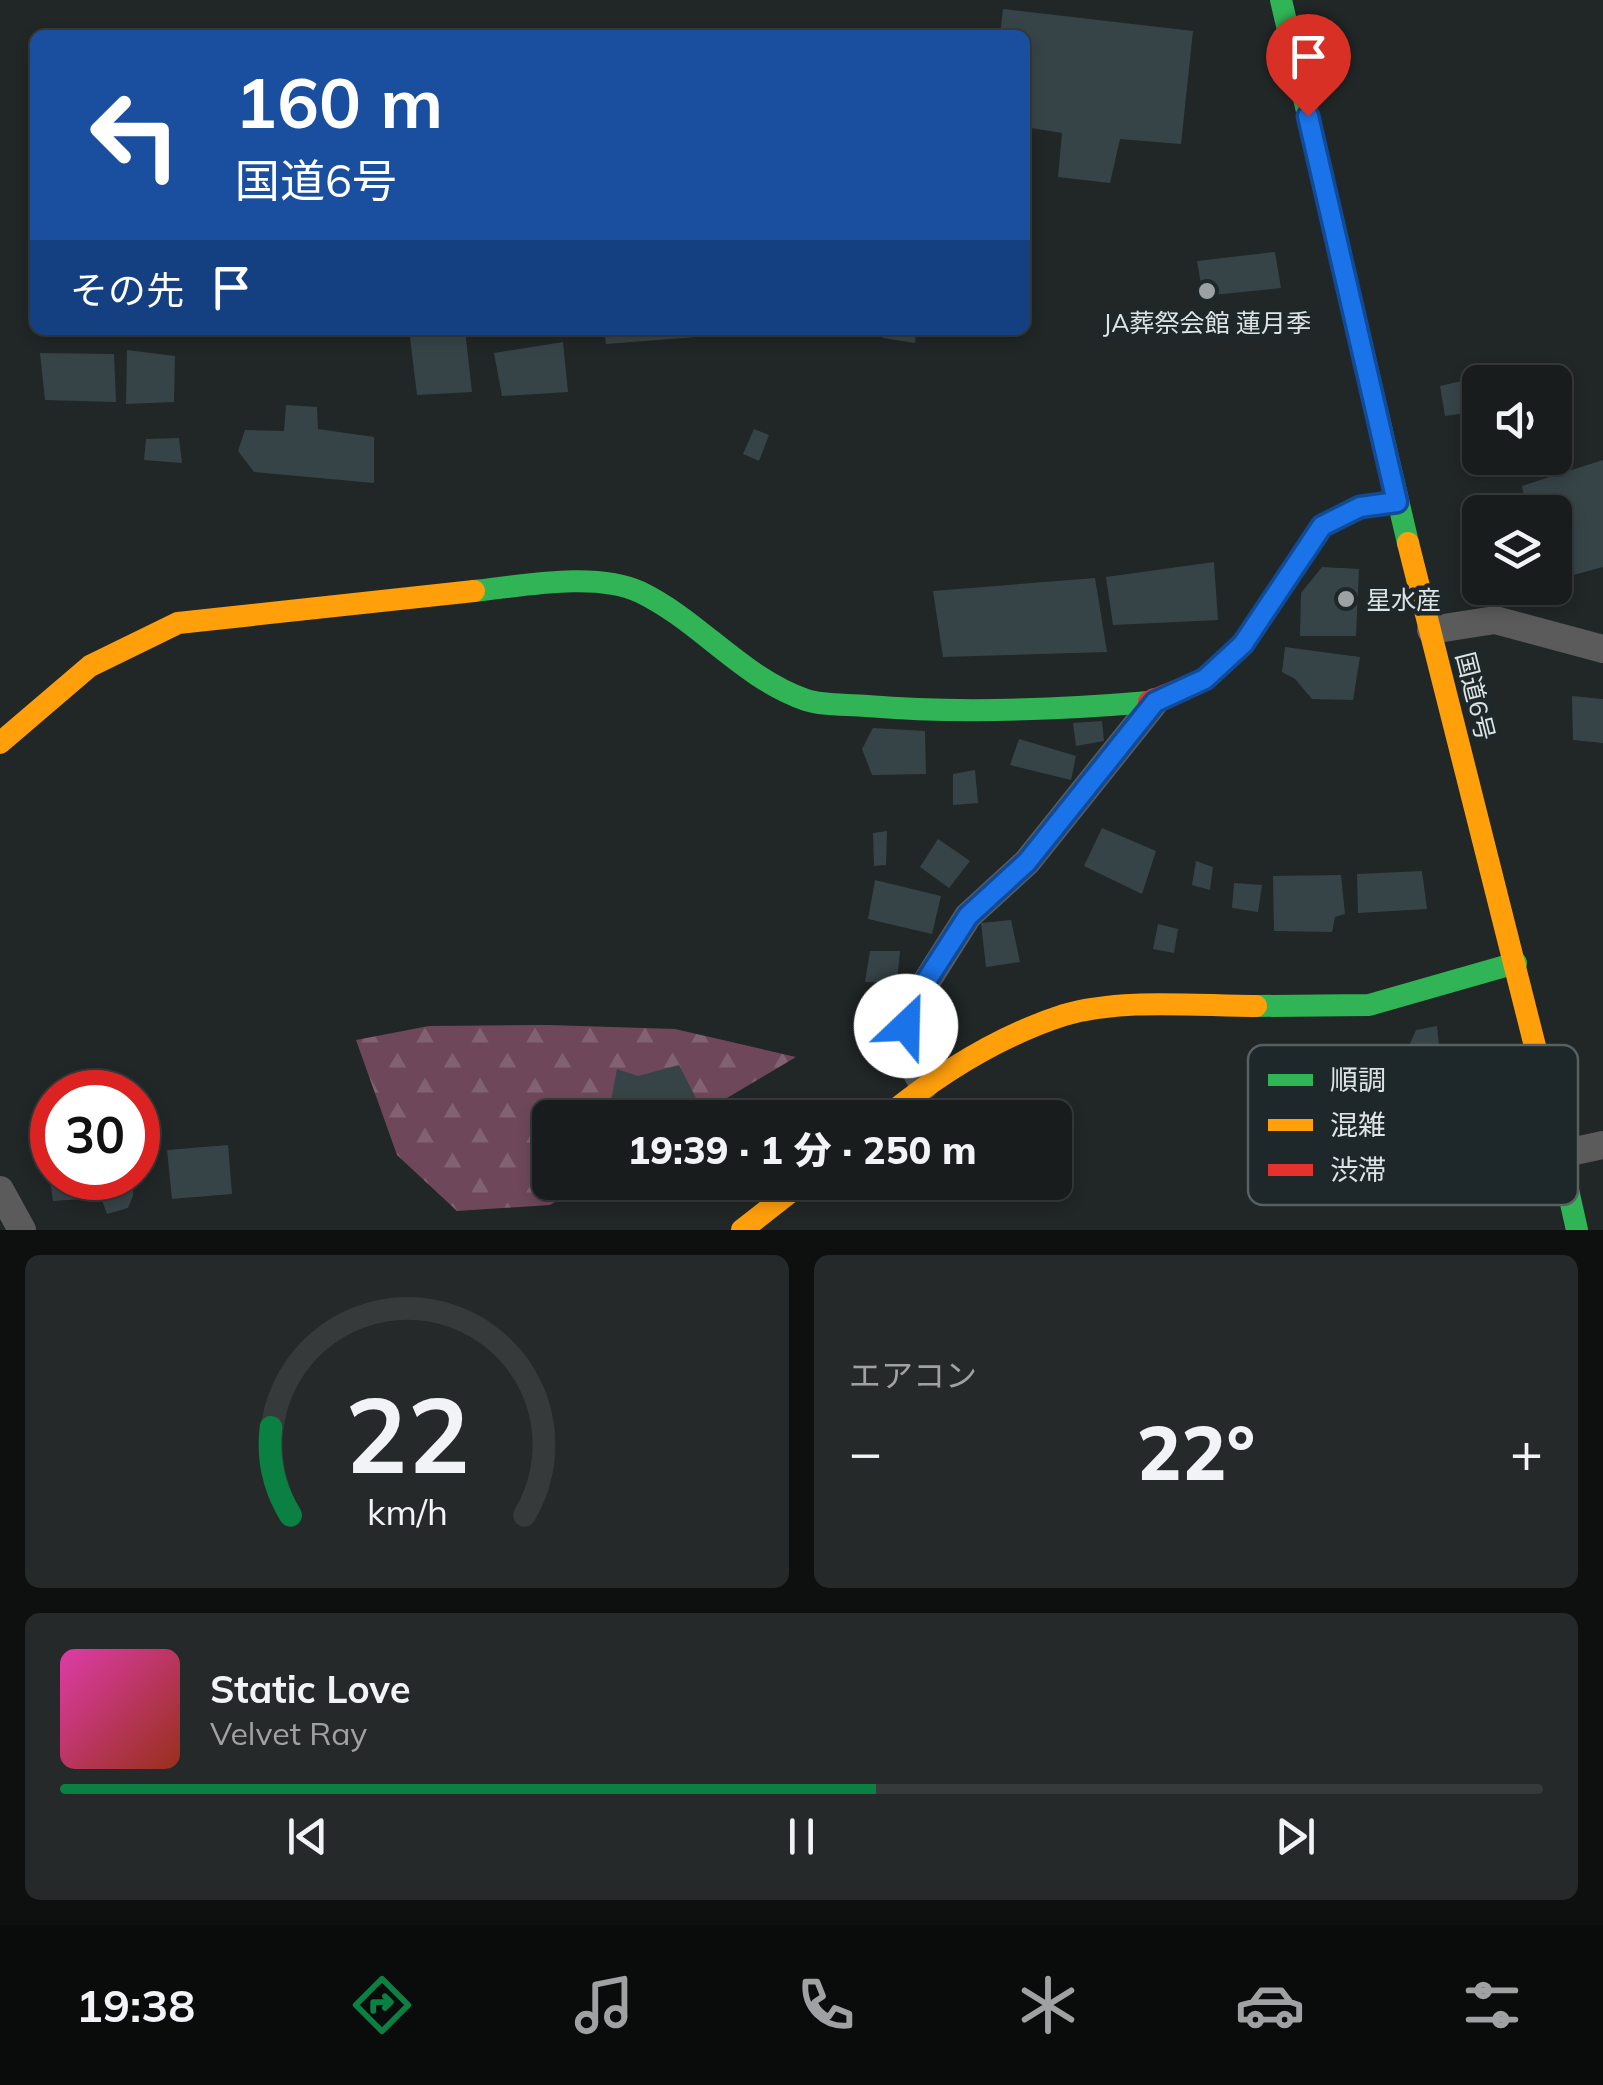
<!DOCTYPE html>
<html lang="ja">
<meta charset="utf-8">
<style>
body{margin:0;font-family:Mulish,"Noto Sans JP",sans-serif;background:#262929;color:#f1f3f6;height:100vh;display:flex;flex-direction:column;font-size:38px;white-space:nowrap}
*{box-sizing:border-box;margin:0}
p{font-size:32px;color:#9fa1a3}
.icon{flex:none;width:55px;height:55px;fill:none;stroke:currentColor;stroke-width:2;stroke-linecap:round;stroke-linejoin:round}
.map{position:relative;height:1230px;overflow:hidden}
.sheet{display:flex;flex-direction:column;gap:25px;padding:25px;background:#0e0f0f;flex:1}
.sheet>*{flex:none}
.top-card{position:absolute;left:30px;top:30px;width:1000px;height:305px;border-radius:15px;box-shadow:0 5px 15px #0003,0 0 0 2px #373a3b;background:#1a4fa0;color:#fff;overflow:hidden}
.controls{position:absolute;left:1462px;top:365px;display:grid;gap:20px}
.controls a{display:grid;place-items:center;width:110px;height:110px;border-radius:15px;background:#191c1c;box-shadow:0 5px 15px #0003,0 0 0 2px #373a3b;font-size:50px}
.speed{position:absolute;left:30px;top:1070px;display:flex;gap:20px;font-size:50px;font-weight:700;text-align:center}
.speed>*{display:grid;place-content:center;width:130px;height:130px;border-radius:50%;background:#191c1c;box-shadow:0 5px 15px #0003,0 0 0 2px #373a3b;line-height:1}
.speed .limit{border:15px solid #d22;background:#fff;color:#111}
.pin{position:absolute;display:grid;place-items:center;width:85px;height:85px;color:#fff;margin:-102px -42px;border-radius:50% 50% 50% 0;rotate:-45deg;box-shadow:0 0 10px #0007}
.pin .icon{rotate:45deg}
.me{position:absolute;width:110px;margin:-55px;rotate:24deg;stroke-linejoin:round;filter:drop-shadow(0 0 8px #0008)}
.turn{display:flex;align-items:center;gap:35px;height:210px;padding:0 40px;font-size:45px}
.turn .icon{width:130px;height:130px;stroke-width:2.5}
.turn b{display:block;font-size:70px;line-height:85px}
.then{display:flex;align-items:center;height:95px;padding:0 40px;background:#0003;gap:20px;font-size:38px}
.big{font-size:75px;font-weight:800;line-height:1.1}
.sheet .widget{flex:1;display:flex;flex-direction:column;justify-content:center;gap:15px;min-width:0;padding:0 35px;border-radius:15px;background:#262929}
.sheet .dial{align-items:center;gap:0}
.dial svg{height:260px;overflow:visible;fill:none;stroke:#373a3b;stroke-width:7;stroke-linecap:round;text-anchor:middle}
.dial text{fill:#f1f3f6;stroke:none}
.song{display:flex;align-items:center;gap:30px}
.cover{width:120px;height:120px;border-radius:15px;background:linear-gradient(135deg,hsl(320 70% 55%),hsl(10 70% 35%))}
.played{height:10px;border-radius:5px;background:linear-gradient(90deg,#0b8043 55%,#373a3b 55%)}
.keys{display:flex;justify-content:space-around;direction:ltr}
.heat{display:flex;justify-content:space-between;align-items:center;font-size:55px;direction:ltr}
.sheet .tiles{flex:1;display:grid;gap:25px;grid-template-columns:1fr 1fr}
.widget:last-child{grid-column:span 2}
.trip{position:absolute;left:532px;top:1100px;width:540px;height:100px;border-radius:15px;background:#191c1c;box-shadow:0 5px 15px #0003,0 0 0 2px #373a3b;font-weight:800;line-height:100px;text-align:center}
.tab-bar{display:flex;height:160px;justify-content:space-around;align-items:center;background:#0a0b0b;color:#9fa1a3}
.tab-bar .icon{width:70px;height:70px}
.tab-bar .selected{color:#0b8043}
.tab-bar b{font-size:45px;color:#f1f3f6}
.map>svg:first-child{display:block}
.forest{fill:url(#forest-firs)}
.building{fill:#374447}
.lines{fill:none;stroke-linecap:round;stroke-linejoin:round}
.street{stroke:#5c5b5c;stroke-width:28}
.fast{stroke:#30b455;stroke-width:22}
.slow{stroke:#ff9f0a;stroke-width:22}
.jam{stroke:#e5322d;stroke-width:22}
.route-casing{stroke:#114b97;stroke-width:25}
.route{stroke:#1a73e8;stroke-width:18}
.poi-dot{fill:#9ca2a3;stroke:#1e2729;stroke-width:4}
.labels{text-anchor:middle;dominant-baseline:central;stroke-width:9;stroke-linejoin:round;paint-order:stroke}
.poi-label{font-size:25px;fill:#dee4e6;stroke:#1e2729}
.street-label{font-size:25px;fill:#dee4e6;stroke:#1e2729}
.key{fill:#1e2729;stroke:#586062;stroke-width:2.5}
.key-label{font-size:28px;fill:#dee4e6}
</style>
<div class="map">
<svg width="1603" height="1230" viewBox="0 0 1603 1230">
<defs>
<pattern id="forest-firs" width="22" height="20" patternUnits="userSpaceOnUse" patternTransform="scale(2.5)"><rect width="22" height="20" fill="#6e485a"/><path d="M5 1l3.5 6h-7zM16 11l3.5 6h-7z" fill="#826272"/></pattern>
</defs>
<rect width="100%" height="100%" fill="#212626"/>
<path class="forest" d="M548 1025 675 1029 796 1057 695 1117 550 1118V1182L587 1183 550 1205 457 1211 397 1155 356 1040 429 1026Z"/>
<path class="building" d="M1003 9 1193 31 1181 144 1120 139 1110 183 1058 177 1062 133 1025 127V35H1000Z
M1275 252 1281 288 1203 296 1197 261Z
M409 330H465L472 392 417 395Z
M604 330H748V333L606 344Z
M884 330H916L915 343 883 338Z
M563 342 568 392 502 396 494 353Z
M127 350 175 356 174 402 126 404Z
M40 353 114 354 116 402 45 400Z
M1496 373 1498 382H1480V411L1445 416 1440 386Z
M286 405 317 407 318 429 374 437V483L254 472 238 451 245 430 284 431Z
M754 429 769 435 759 461 743 454Z
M179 438 182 463 144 460 146 439Z
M1603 460V567L1555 580V512H1527L1522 486Z
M1214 562 1218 620 1113 625 1106 577Z
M1322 567 1359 569 1356 636H1300L1301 593Z
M1095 578 1107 652 943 657 933 591Z
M1285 647 1360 657 1353 700 1312 699 1295 679 1282 672Z
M1572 696 1603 699V743L1573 740Z
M1102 721 1104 741 1076 746 1073 723Z
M873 728 925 731 926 774 872 775 862 749Z
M1019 739 1076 756 1071 780 1010 765Z
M975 770 978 803 953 805V774Z
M1102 828 1156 851 1142 894 1084 866Z
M887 831 886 865 874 866 873 833Z
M938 839 970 861 949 888 920 867Z
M1196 861 1213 867 1210 890 1192 885Z
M1422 871 1427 909 1358 913 1357 874Z
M1341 875 1345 914 1335 917 1332 932 1274 931 1273 876Z
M875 880 941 896 932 934 868 919Z
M1234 883 1262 885 1258 912 1232 908Z
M1011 920 1020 962 986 967 981 923Z
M1158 924 1178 929 1174 953 1153 949Z
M870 951H900L897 983 865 982Z
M1437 1026 1441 1065 1389 1073 1383 1045 1409 1046 1416 1030Z
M679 1065 698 1102 668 1118H629L610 1106 617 1069 638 1076Z
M228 1145 232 1194 172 1199 167 1150Z
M52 1153V1178H138V1160L150 1162 148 1175 133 1181V1196L128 1208 107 1214 101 1198 53 1201 46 1154Z"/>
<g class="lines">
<path class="street" d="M1431 630 1495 620 1603 649
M924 1086 903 1047 911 1006 968 916 1027 862 1155 702
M1561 1154 1603 1145
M0 1190 22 1230"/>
<path class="fast" d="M1281 0 1408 543
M474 591C521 586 596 571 640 592 700 621 742 678 806 700 824 706 848 704 867 706 961 714 1055 710 1149 702
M1256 1006 1369 1005 1516 963
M1540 1066 1577 1230"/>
<path class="slow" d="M1408 543 1540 1066
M0 743 90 666 178 623 474 591
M885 1118C937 1075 999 1036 1064 1015 1120 998 1197 1006 1256 1006
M742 1230 803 1182"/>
<path class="jam" d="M1149 702 1205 679 1243 644 1322 526 1360 507 1397 502"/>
</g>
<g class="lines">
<defs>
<path id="route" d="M906 1026 910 1006 968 916 1027 862 1155 702 1205 679 1243 644 1322 526 1360 507 1397 502 1308 116"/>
</defs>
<use href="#route" class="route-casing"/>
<use href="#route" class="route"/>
</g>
<g class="poi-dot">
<circle cx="1207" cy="291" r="10"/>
<circle cx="1346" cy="599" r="10"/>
</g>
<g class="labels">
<g class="poi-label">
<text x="1207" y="322">JA葬祭会館 蓮月季</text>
<text x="1366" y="599" text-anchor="start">星水産</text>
</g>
<g class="street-label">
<text transform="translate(1476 696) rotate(76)">国道6号</text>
</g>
</g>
<rect x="1248" y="1045" width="330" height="160" rx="15" class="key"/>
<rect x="1268" y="1074" width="45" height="12" fill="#30b455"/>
<rect x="1268" y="1119" width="45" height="12" fill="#ff9f0a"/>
<rect x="1268" y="1164" width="45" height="12" fill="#e5322d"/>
<g class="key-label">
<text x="1330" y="1090">順調</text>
<text x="1330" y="1135">混雑</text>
<text x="1330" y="1180">渋滞</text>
</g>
</svg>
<div class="controls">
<a><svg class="icon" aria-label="sound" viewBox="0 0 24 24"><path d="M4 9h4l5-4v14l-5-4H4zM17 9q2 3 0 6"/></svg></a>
<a><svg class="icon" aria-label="layers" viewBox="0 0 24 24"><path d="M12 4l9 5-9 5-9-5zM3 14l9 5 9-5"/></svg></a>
</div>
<div class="speed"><div class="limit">30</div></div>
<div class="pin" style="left:1308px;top:116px;background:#d93025"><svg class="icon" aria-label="arrive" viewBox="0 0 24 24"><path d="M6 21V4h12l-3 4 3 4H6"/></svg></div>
<svg class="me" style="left:906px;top:1026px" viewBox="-20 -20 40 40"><circle r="19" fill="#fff"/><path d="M0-13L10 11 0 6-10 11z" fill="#1a73e8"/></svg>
<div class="trip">19:39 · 1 分 · 250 m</div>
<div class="top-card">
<div class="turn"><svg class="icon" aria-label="left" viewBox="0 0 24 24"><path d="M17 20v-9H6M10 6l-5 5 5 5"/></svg><div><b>160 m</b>国道6号</div></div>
<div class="then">その先<svg class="icon" aria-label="arrive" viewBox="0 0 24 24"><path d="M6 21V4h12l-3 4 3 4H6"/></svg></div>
</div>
</div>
<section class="sheet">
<div class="tiles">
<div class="widget dial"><svg viewBox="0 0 100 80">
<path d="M14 69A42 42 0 1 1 86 69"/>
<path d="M14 69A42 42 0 0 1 8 42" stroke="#0b8043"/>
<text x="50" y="56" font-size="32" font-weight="700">22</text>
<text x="50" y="72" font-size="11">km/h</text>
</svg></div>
<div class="widget"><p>エアコン</p>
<div class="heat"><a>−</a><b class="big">22°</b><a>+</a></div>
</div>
<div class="widget">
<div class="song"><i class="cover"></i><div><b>Static Love</b><p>Velvet Ray</p></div></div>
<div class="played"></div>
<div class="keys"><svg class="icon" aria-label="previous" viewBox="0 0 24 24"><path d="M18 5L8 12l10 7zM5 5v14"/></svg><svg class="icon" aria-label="pause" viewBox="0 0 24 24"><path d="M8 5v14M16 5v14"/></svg><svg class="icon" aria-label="next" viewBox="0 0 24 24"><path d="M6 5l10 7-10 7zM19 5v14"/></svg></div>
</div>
</div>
</section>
<nav class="tab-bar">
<b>19:38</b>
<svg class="icon selected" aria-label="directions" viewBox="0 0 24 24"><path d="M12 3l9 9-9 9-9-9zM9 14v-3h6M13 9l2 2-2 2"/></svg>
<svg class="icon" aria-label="music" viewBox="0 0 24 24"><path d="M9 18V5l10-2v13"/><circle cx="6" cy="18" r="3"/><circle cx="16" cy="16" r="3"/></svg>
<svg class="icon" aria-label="phone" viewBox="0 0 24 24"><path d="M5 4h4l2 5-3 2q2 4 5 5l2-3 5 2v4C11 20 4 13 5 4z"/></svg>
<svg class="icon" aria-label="climate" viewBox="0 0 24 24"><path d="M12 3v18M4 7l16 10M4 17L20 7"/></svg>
<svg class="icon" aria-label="car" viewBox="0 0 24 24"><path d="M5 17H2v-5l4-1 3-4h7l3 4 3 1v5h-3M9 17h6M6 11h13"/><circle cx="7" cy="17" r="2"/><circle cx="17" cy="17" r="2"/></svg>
<svg class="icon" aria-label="filters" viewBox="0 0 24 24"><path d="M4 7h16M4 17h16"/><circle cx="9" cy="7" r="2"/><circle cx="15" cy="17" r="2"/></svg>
</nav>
